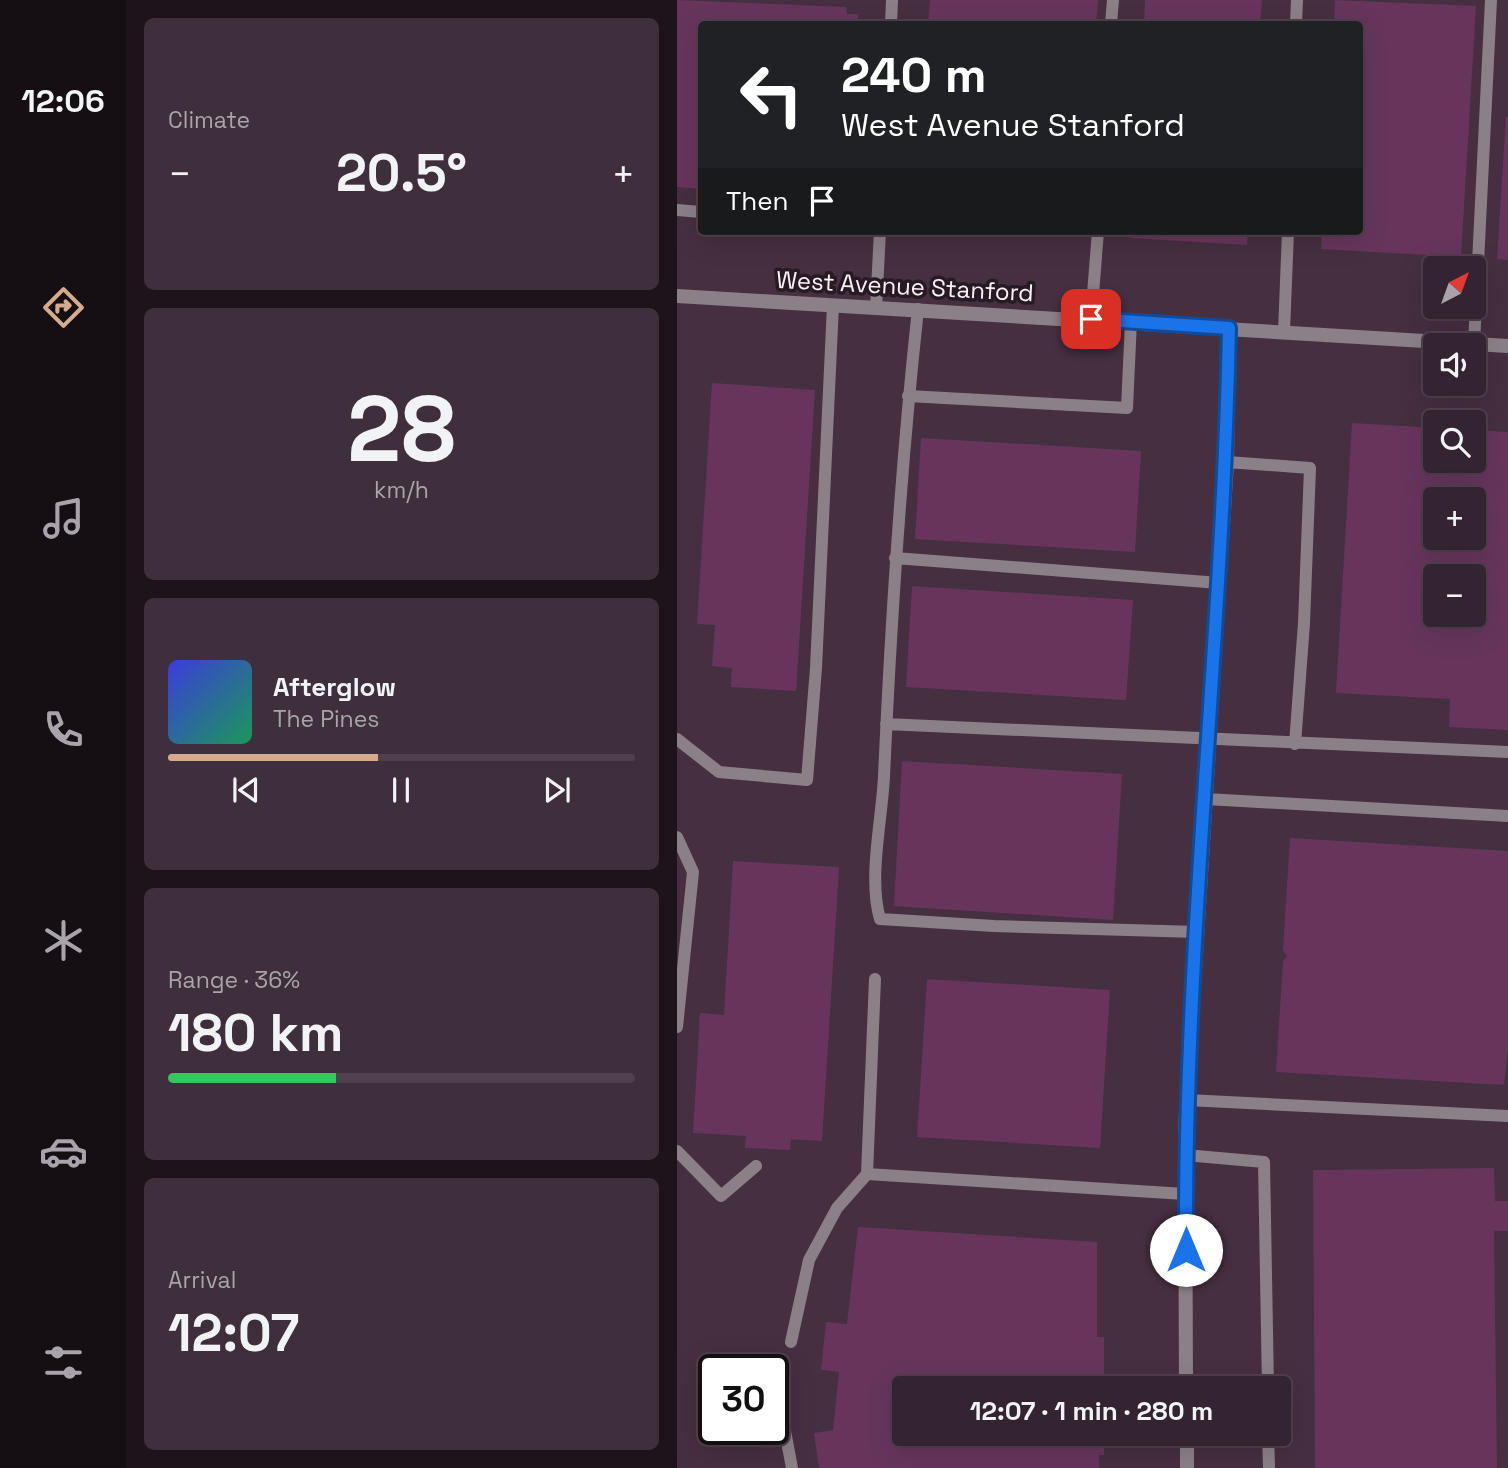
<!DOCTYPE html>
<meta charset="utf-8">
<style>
body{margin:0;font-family:"Space Grotesk",sans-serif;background:#3f2f3c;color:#f1f3f6;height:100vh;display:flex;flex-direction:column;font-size:26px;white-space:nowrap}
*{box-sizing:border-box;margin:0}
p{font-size:23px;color:#a9a4ab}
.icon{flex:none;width:38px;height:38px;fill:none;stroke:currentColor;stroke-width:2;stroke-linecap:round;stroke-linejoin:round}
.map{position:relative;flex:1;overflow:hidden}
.details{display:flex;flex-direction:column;gap:18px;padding:18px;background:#1d131a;width:551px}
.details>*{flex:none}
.guide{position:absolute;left:21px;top:21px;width:665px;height:214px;border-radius:7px;box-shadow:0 7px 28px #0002,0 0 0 2px #4e404c;background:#202124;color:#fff;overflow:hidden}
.needle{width:46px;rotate:41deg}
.controls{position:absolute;left:746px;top:256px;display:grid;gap:14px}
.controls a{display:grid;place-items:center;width:63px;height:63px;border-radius:7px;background:#342330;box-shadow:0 7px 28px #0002,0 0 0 2px #4e404c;font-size:35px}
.speed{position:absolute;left:21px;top:1354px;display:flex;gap:14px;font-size:35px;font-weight:700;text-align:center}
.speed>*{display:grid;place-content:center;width:91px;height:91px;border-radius:50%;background:#342330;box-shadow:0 7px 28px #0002,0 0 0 2px #4e404c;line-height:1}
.speed .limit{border:4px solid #111;border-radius:10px;background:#fff;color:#111}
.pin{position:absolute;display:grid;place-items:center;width:60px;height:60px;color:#fff;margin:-30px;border-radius:14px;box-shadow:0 4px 10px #0006}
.me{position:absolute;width:77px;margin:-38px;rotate:0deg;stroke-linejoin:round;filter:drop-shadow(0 0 5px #0008)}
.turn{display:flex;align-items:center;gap:24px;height:147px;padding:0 28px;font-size:32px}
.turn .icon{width:91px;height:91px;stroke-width:2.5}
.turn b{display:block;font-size:49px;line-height:60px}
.then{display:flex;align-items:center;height:66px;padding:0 28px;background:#0003;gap:14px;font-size:26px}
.big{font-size:52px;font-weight:700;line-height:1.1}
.details .card{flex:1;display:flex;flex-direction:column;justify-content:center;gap:10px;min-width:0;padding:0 24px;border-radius:10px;background:#3f2f3c}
.details .dial{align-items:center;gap:0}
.dial b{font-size:91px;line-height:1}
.song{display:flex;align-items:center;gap:21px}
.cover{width:84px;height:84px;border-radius:10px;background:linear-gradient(135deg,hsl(240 70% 55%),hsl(150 70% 35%))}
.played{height:7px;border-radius:4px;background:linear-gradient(90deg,#d6ab8b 45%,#4e404c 45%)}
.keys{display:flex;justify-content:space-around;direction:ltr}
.heat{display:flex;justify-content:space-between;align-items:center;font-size:38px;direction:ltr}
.charge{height:10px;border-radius:5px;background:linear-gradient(90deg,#34c759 36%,#4e404c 0)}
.trip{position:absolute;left:215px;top:1376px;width:399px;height:70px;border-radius:7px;background:#342330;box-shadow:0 7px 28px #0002,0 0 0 2px #4e404c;font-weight:700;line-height:70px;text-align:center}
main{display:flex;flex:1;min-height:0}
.menu{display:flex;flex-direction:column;width:126px;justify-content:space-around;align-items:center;background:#150e13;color:#a9a4ab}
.menu .icon{width:49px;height:49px}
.menu .active{color:#d6ab8b}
.menu b{font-size:32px;color:#f1f3f6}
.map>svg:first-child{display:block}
.building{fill:#67355c;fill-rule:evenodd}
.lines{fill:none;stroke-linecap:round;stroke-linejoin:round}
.service{stroke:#8c8088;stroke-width:12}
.minor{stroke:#8c8088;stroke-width:14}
.tertiary{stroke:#8c8088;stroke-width:14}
.route-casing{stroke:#114b97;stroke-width:18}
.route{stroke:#1a73e8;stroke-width:12}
.labels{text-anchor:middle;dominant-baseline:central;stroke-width:7;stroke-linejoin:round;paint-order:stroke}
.street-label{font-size:24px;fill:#ffeffa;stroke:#261b23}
</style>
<main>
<nav class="menu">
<b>12:06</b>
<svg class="icon active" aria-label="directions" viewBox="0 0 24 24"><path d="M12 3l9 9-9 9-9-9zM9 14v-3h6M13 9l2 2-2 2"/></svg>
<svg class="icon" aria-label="music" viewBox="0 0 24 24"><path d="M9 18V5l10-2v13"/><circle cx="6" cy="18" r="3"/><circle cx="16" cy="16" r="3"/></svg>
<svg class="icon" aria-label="phone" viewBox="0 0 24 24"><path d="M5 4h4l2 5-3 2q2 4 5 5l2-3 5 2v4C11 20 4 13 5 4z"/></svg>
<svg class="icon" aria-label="climate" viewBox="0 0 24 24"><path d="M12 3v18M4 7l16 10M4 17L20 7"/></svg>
<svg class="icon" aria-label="car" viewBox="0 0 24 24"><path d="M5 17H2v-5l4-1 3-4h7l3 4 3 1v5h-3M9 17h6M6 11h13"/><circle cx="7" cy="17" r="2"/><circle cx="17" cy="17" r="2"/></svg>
<svg class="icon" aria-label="filters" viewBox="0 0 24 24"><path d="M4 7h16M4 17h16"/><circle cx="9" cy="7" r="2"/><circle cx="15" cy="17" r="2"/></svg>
</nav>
<section class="details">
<div class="card"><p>Climate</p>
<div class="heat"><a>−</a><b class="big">20.5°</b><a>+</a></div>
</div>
<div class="card dial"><b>28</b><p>km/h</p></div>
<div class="card">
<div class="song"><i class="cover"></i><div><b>Afterglow</b><p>The Pines</p></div></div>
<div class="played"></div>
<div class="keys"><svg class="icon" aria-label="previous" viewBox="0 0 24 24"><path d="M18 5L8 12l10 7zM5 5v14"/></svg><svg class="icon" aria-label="pause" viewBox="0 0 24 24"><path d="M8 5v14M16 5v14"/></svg><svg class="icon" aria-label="next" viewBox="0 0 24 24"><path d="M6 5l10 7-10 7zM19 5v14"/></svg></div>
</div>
<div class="card"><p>Range · 36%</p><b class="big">180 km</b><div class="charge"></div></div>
<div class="card"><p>Arrival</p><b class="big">12:07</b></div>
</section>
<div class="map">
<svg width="831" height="1468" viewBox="0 0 831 1468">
<rect width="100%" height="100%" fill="#462f40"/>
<path class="building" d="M0 0 169 7 170 14H181V24H24V189L0 187Z
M253 0H421L419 24H251Z
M468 0H585L583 24H467Z
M658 0 799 6 784 257 644 249 645 231H682V24H657Z
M829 117H831V260L820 259Z
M455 231H571L570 245 454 238Z
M35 383 138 390 119 691 54 687 55 668 35 666 38 625 20 624Z
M675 423 758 428V460H796V430L831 432V730L772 727 773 699 659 693ZM758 499H796V537H758ZM758 576H796V614H758Z
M244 438 464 451 458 552 238 539Z
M235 586 456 600 449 700 229 687Z
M225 761 445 774 436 920 217 906Z
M613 838 831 851V1047L827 1085 599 1072 606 961 610 956 606 950Z
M56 861 162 867 145 1141 114 1139 113 1150 68 1148 69 1136 16 1133 23 1013 47 1015Z
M250 979 433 990 423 1148 240 1137Z
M817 1168 818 1201H831V1231H817L820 1468H638L636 1170Z
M181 1227 420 1242V1337H427V1379H421L420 1388H228V1433H427V1455H422V1468H142L137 1433 156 1430 162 1372 144 1370 149 1322 170 1324Z"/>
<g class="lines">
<path class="service" d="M214 24 215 0
M434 24 436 0
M619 24 620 0
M0 210 24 212
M199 308 203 231
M241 309C224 465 214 620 207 776 205 820 191 878 203 919L317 926 520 932
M414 319 421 231
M607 332 611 231
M797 344 814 0
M231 396 450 408 454 321
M550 462 633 468 627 623 618 744
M218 558 542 583
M209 724 831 752
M0 739 42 772 130 780 139 668 156 305
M529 799 831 816
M0 837 16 872 0 1027
M198 979 190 1174 508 1194
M510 1100 831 1116
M0 1151 44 1196 79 1166
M508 1155 587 1162 591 1388
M114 1342 132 1260 160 1208 190 1174
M106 1420 115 1468
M591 1433 592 1468"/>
<path class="minor" d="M509 1388 508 1128 550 462 552 328
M510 1433V1468"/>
<path class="tertiary" d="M0 296 831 346"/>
</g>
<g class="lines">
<defs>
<path id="route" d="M414 319 552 328C546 635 507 943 509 1250"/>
</defs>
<use href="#route" class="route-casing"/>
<use href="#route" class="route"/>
</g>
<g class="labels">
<g class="street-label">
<text transform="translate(228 286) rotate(3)">West Avenue Stanford</text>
</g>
</g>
</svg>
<div class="controls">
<a><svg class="needle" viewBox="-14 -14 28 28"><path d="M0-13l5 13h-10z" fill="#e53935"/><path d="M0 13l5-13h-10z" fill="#a9a4ab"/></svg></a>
<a><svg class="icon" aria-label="sound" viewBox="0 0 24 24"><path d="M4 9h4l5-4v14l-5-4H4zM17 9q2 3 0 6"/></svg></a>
<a><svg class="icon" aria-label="search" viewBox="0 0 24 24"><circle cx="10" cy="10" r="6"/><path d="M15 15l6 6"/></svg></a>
<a>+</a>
<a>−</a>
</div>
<div class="speed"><div class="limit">30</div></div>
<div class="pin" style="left:414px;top:319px;background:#d93025"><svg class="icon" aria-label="arrive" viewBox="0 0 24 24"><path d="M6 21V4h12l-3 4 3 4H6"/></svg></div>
<svg class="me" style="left:509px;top:1250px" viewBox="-20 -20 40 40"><circle r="19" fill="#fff"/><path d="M0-13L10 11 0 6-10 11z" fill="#1a73e8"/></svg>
<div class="trip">12:07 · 1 min · 280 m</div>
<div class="guide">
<div class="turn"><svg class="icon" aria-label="left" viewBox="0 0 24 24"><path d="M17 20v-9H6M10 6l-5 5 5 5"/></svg><div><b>240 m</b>West Avenue Stanford</div></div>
<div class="then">Then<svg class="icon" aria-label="arrive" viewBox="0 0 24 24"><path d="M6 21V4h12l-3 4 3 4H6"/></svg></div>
</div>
</div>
</main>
